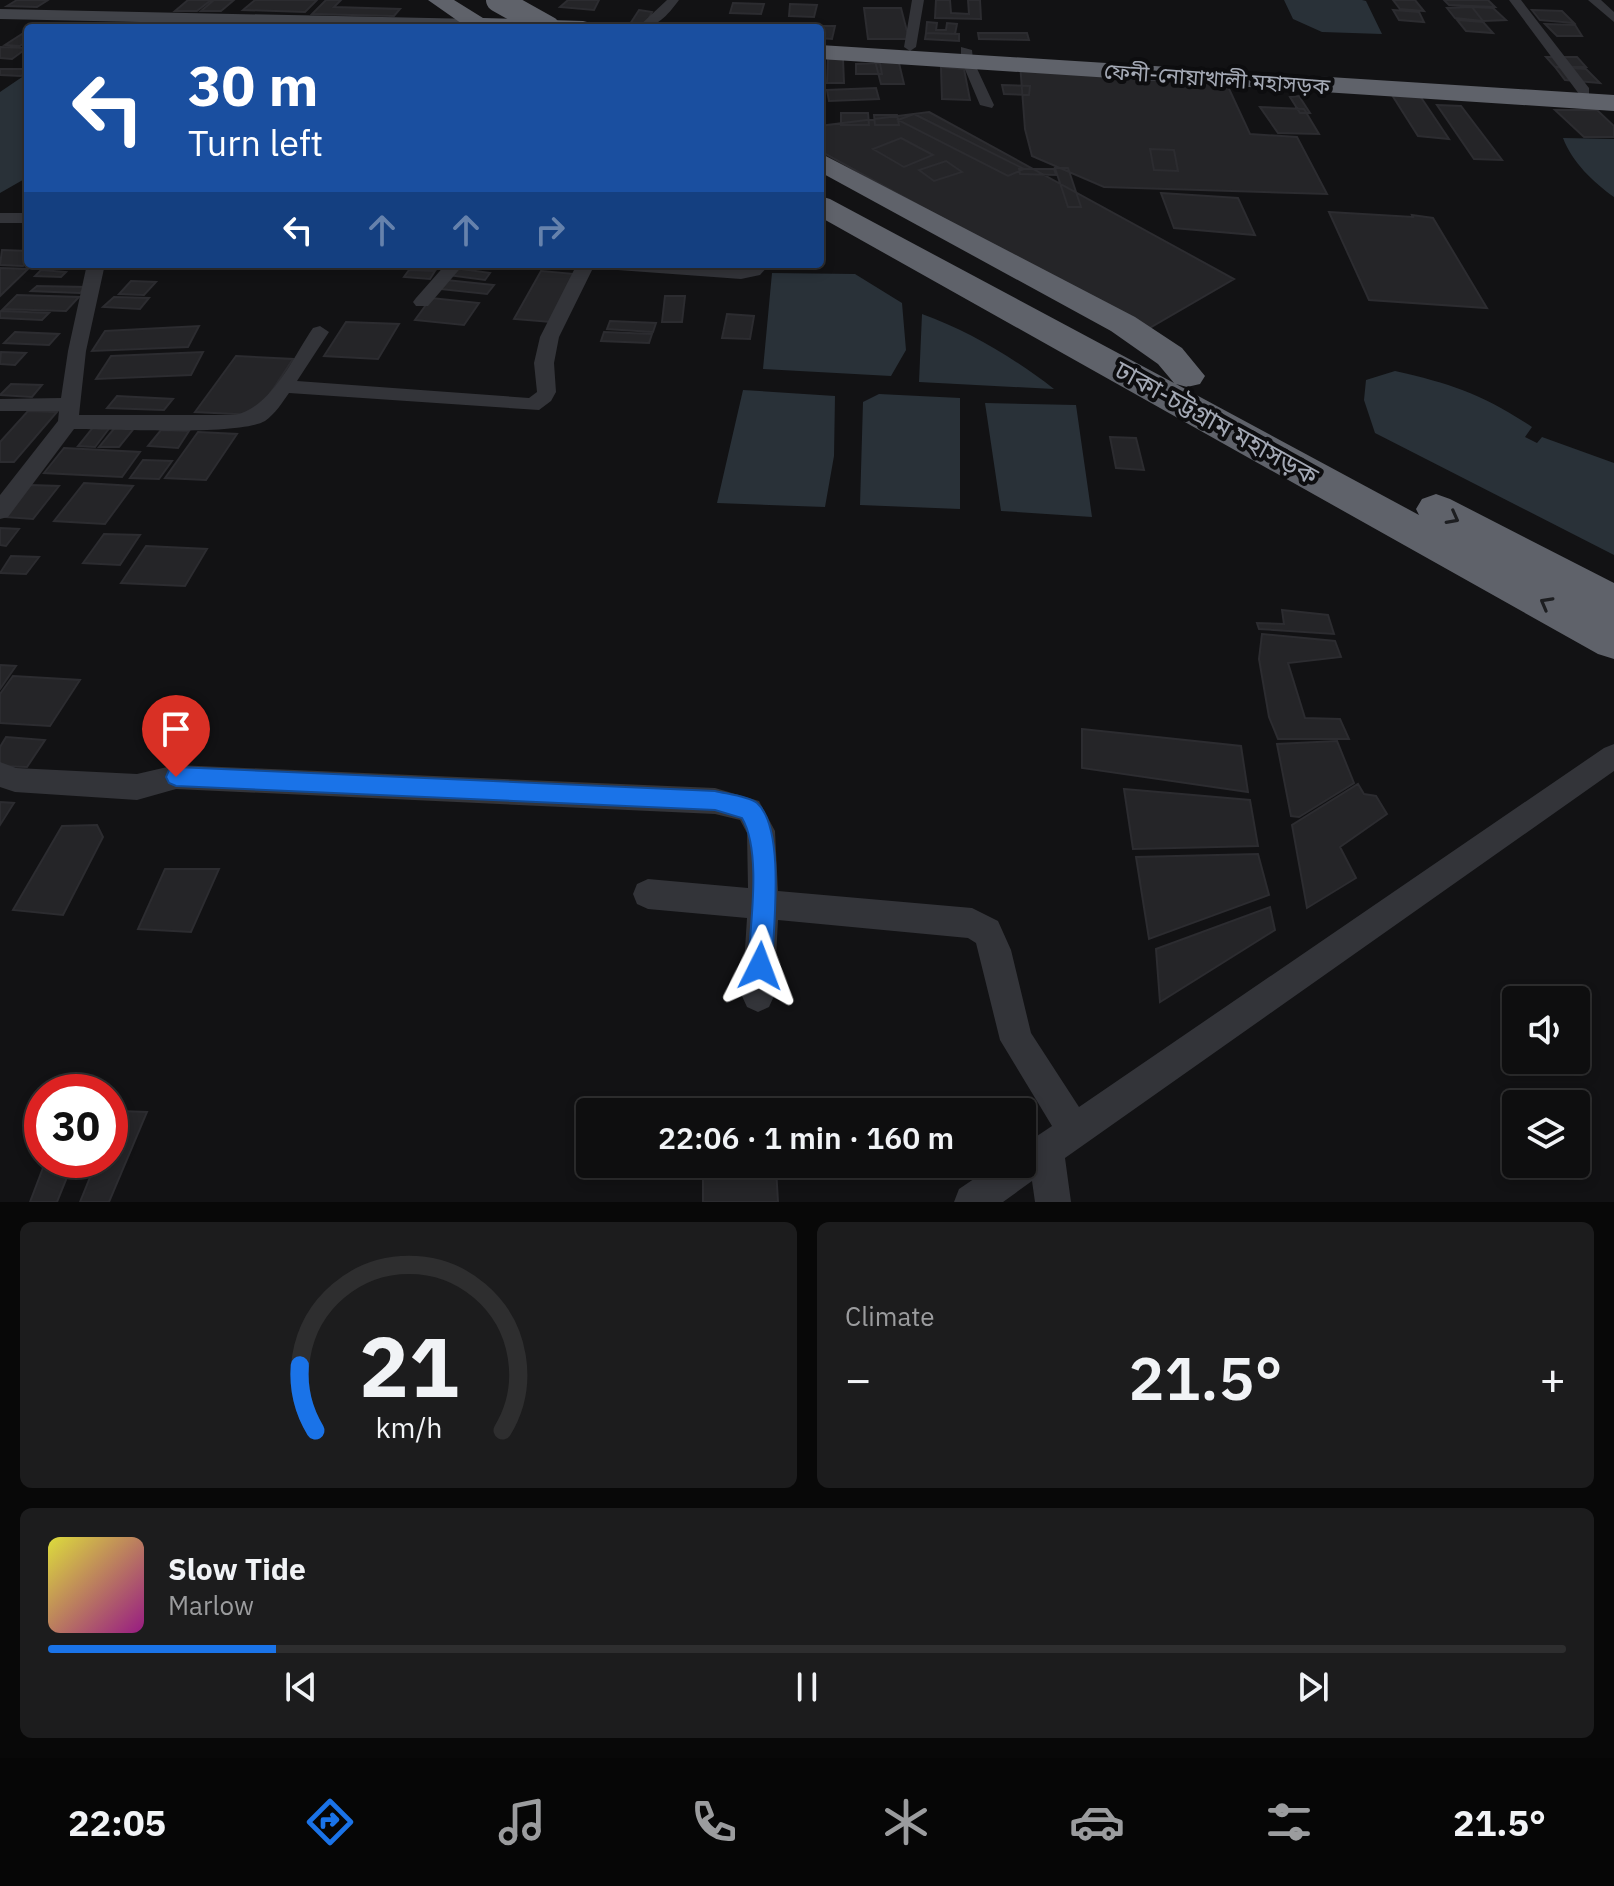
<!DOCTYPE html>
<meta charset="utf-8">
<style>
body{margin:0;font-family:"IBM Plex Sans","Noto Sans Bengali",sans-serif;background:#1c1c1d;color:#f1f3f6;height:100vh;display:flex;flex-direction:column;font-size:30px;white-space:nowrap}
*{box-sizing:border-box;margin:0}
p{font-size:26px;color:#9b9c9e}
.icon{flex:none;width:44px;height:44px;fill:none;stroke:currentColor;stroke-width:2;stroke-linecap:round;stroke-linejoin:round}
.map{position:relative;height:1202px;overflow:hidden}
.drawer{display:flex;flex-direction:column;gap:20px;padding:20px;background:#080808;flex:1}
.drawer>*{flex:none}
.hud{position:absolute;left:24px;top:24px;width:800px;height:244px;border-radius:8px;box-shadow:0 4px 12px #0003,0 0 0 2px #2e2e2f;background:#1a4fa0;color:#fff;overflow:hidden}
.tools{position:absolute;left:1502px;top:986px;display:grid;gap:16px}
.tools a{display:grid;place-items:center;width:88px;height:88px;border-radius:8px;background:#0e0e0f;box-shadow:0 4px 12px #0003,0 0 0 2px #2e2e2f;font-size:40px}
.speed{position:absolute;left:24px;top:1074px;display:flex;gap:16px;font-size:40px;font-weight:700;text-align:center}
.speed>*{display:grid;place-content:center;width:104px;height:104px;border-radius:50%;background:#0e0e0f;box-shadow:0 4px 12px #0003,0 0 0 2px #2e2e2f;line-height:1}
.speed .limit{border:12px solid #d22;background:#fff;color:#111}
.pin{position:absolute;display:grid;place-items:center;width:68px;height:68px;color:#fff;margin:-82px -34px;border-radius:50% 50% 50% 0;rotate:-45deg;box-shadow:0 0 8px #0007}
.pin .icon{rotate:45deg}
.me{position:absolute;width:88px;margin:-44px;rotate:3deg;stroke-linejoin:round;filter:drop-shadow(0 0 6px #0008)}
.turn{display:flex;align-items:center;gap:28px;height:168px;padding:0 32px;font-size:36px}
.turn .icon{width:104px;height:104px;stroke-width:2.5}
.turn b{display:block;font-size:56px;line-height:68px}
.lanes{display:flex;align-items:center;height:76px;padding:0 32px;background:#0003;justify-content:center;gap:40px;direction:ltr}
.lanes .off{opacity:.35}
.big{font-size:60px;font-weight:600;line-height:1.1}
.drawer .tile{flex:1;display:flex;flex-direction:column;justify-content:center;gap:12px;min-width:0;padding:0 28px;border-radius:12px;background:#1c1c1d}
.drawer .dial{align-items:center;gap:0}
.dial svg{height:208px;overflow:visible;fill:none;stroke:#2e2e2f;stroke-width:7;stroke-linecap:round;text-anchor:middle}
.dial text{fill:#f1f3f6;stroke:none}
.song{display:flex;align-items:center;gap:24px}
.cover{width:96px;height:96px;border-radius:12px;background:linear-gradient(135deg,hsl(60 70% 55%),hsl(310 70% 35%))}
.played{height:8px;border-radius:4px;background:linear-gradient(90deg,#1a73e8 15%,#2e2e2f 15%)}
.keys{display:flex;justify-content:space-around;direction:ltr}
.heat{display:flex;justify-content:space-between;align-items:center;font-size:44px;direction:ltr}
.drawer .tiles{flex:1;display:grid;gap:20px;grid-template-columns:1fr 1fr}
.tile:last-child{grid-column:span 2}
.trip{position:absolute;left:576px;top:1098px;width:460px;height:80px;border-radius:8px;background:#0e0e0f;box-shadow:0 4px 12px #0003,0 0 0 2px #2e2e2f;font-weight:600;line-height:80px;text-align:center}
.dock{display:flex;height:128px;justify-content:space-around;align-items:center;background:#060606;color:#9b9c9e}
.dock .icon{width:56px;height:56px}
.dock .current{color:#1a73e8}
.dock b{font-size:36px;color:#f1f3f6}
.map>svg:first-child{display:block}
.water{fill:#293138}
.building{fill:#252528;stroke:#2c2c30;stroke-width:2}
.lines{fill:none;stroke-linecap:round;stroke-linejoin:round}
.street{fill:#333439;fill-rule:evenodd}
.secondary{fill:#414349;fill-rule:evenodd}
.highway{fill:#5f626a;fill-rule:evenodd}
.highway-bridge{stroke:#5f626a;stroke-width:24}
.oneway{stroke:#1d1e21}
.route{fill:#1a73e8;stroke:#114b97;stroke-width:2}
.labels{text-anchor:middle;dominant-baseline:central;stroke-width:8;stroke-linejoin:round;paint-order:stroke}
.far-street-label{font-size:22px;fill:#a4a9b5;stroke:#0d0d0f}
.street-label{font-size:26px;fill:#a4a9b5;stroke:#0d0d0f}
</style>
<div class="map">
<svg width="1614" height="1202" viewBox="0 0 1614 1202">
<rect width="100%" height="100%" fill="#121214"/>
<path class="water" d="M1284 0H1362L1366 1 1382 34 1322 32 1293 19Z
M28 73V177L0 193V92Z
M1563 138 1614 139V197C1593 182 1572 162 1563 138Z
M772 273 855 274 902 303 906 350 891 376 763 369Z
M922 314C969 331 1014 358 1054 389L919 382Z
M1395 371C1452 384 1482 394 1532 427L1525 437 1537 443 1542 437 1614 463V555L1375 433 1364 400 1366 380Z
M743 390 835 396 834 456 825 507 717 503Z
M879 394 960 398V509L860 505 863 402Z
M985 403 1076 405 1092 517 1001 511Z"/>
<path class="building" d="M17 0H48L37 7 7 6Z
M188 0H211L197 11H175Z
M214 0H234L221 11H201Z
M255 0H317L305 12 243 10Z
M326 0H341L334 7 400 9 394 16 312 14Z
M568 0H599L594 10 560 7Z
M936 0H950L951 13 969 14 968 0H980L981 19 935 18Z
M1393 0H1415L1424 11 1400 9Z
M1444 0H1488L1495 7 1449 5Z
M733 3 764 4 761 14 730 13Z
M790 4 817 5 814 17 789 16Z
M1472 7 1483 21 1455 18 1447 8Z
M1472 7 1493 8 1506 20 1483 21Z
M864 8H901L909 39H868Z
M639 10 652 12 646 24H630Z
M1393 10 1419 12 1424 22 1399 20Z
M1532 10 1562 11 1574 23 1540 20Z
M1457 20 1483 22 1493 33 1466 31Z
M927 22 937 23 936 30H946L947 23 957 24 955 34 926 33Z
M1545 24 1575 25 1582 36H1557Z
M820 26H835L832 39 820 38Z
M28 30V40L20 46 5 45Z
M926 33 959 34V41L925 39Z
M978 33H1027L1029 40 979 39Z
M0 47 27 48 12 59 0 58Z
M874 57 898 59 904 84H881Z
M1546 57H1577L1586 67H1555Z
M828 59H843L844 83H827Z
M880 63 882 74H856V64Z
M1020 63 1224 78 1250 134 1297 137 1327 194 1104 187 1032 156 1025 129Z
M941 67 964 69 970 100 942 99Z
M1555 67 1586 69 1600 83 1565 80Z
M0 69H28V71L21 76 0 75Z
M1002 85 1030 86 1029 95 1004 94Z
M876 88 879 99 829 101 827 90Z
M1392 95 1420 96 1449 139 1418 136Z
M1299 96 1310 113H1300L1290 97Z
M1437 105 1461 106 1502 160 1474 159Z
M1260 107 1304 109 1319 134 1278 133Z
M1555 110H1597L1614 126V137H1584Z
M929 112 1234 279 1146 330 820 151V126Z
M841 113H868L869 125H841Z
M914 114 1024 169 1008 176 898 120Z
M874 115H897L899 125H875Z
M901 138 933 155 904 167 873 149Z
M1150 149 1174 150 1178 171 1154 170Z
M946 161 962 172 934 181 919 170Z
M1055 168H1068L1081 207H1068Z
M1019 169H1054L1056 175 1020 174Z
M1161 193 1238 198 1255 235 1174 228Z
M1329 212 1413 217 1412 215 1433 218 1487 308 1369 300Z
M2 250 28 251V261L23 266 0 265Z
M413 264H440L435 271 409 270Z
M0 268 28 269 0 296Z
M454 268 490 273 485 280 448 275Z
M41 270 66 272 61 277 35 276Z
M409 270 435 271 430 279 404 277Z
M541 271 575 274 551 322 514 319Z
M446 280 494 285 487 294 440 289Z
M131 281 156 282 144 295 119 294Z
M37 286 86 287 80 293 31 291Z
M17 295 79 297 66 311 3 309Z
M665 296H685L682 322H662Z
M114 297 149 298 140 309 103 307Z
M431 298 479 303 464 325 415 320Z
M0 312 1 311 49 313 42 320 0 318Z
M727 314 754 316 750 339 722 338Z
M610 321 656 323 653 332 607 329Z
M346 322 399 324 378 359 324 356Z
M199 326 188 347 92 351 105 331Z
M15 332 59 334 49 345 4 343Z
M604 332 652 334 649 343 601 341Z
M1 352 26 353 15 365 0 364Z
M203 352 191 375 96 379 111 356Z
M236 356 293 359 256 415 195 412Z
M11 384 42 385 32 397 0 395Z
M117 396 173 399 164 410 107 408Z
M28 411 57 412 14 462H0V442Z
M95 425 111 426 95 447 78 446Z
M117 425 136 426 119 447H99Z
M161 430 189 431 178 448 148 446Z
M198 432 237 434 206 480 165 478Z
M1110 437 1136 438 1144 470 1116 468Z
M64 448 140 452 122 477 44 473Z
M143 460 172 461 159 479 130 478Z
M84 483 133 486 105 524 54 521Z
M30 485 59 486 33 519 4 517Z
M0 528 19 529 6 546 0 545Z
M104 534 140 535 120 565 83 563Z
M146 546 207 549 185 586 121 583Z
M11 556 39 557 26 574 0 573Z
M1282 610 1328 615 1334 634 1259 629 1257 623 1284 624Z
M1262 634 1335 641 1341 657 1288 663 1305 718 1340 719 1349 739H1278L1269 717 1259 659Z
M0 665 16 666 0 689Z
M13 676 80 680 50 726 0 723V694Z
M1082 729 1241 746 1248 792 1082 768Z
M6 737 45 740 27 767 0 766V747Z
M1337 741 1354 783 1299 817 1291 816 1277 744Z
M1358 784 1364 794 1376 796 1387 814 1340 847 1356 878 1307 908 1292 825Z
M1124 789 1250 800 1258 846 1133 849Z
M0 802 14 803 0 825Z
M97 825 103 837 63 915 13 910 62 826Z
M1258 854 1269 895 1149 939 1136 857Z
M165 869H219L191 932 138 929Z
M1270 907 1275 930 1160 1002 1156 949Z
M118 1111 147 1112 109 1202H80L97 1160H110V1130Z
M46 1160H74L57 1202H30Z
M776 1168 778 1202H703V1176Z"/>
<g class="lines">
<path class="street" d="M667 0H679C667 16 657 28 637 28Z
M912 0H924L916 47 910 51 904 47Z
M1509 0H1521L1589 88V94H1579Z
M1588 0H1601L1614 12V22Z
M961 47 972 50 973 60 994 105 992 108 980 105 961 60Z
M0 213H28V223H0Z
M87 264H105L86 351 79 415H235C272 407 293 357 313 328L320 326 329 332 297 381 529 398 537 392 534 363 540 337 577 264H595L559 337 554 363 556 392 551 401 539 410 289 393C282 403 275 414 265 421 240 436 109 429 74 429L8 517 0 519V495L58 421 59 411H0V399L61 398 68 351Z
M446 264H464L428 306H416L413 302 416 298Z
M595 264H675L741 269 751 264H770L760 275 741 279 604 269Z
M1614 744V771L1065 1158 1071 1202H1035L1032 1181 1003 1202H954L959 1189 996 1164H1022V1146L1052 1126 1000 1040 976 943 968 938 778 920 774 996 769 1007 758 1012 747 1007 742 996 747 918 648 909 637 904 633 894 637 884 648 879 748 888 747 833 740 820 715 814 176 789 137 800 15 792 0 787V762L16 768 137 774 176 765 715 788 759 801 775 831 778 891 972 908 998 921 1011 950 1031 1033 1079 1107 1604 748Z"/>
<path class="secondary" d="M0 9 476 19 485 24 481 28H419L0 19Z"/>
<path class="highway" d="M428 0H454L483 18 583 21 591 23 594 28H468Z
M820 45 1614 95V111L820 59Z
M820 153 1135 317 1182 348 1205 376 1200 384 1187 387 1176 384 1419 515 1416 509 1422 499 1436 494 1450 499 1614 583V659L1598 654 820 217V196L830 199 1174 383 1158 364 1111 331 820 172Z"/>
<path class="highway-bridge" d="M498 0 548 28"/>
</g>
<defs><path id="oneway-chevron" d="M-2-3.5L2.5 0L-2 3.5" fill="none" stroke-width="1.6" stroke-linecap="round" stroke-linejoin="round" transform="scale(2)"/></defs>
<g class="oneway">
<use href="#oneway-chevron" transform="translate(1453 518) rotate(28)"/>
<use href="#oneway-chevron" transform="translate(1546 603) rotate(-151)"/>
</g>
<path class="route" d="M176 767 715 791C727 794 748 796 757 803 786 828 773 930 772 966L768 974 760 978 751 974 748 966C750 926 762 852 742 818L715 810 176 786 169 783 166 777 169 770Z"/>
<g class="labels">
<g class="far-street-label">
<text transform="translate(1217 78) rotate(4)">ফেনী-নোয়াখালী মহাসড়ক</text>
</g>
<g class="street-label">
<text transform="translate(1217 422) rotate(29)">ঢাকা-চট্টগ্রাম মহাসড়ক</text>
</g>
</g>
</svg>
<div class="tools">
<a><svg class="icon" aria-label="sound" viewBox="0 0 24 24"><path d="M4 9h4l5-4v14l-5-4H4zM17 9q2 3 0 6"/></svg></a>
<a><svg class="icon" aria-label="layers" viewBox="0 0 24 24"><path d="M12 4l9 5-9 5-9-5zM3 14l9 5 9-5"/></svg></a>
</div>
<div class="speed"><div class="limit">30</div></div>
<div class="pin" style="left:176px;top:777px;background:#d93025"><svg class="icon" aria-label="arrive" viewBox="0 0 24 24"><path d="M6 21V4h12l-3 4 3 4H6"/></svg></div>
<svg class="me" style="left:760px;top:966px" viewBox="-20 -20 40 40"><path d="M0-17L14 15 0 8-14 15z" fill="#1a73e8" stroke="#fff" stroke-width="4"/></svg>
<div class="trip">22:06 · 1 min · 160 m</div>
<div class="hud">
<div class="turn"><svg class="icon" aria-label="left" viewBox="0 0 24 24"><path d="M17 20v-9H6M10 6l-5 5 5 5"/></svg><div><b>30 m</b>Turn left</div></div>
<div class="lanes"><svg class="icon" aria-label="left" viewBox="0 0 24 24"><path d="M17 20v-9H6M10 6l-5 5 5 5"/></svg><svg class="icon off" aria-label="ahead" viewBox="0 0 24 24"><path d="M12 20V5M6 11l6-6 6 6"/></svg><svg class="icon off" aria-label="ahead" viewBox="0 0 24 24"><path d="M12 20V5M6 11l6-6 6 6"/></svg><svg class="icon off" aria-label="right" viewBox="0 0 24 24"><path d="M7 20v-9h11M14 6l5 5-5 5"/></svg></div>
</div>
</div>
<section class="drawer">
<div class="tiles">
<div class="tile dial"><svg viewBox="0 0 100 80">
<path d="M14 69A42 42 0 1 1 86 69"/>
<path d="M14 69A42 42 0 0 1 8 44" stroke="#1a73e8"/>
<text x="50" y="56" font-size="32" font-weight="700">21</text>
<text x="50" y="72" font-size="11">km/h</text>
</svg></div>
<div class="tile"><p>Climate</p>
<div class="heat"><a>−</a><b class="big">21.5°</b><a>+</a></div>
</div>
<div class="tile">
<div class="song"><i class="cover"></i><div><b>Slow Tide</b><p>Marlow</p></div></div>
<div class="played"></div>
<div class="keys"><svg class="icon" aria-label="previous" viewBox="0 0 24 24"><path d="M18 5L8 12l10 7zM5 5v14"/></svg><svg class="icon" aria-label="pause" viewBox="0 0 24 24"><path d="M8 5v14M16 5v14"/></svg><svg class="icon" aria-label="next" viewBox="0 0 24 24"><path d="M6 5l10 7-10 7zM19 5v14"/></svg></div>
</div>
</div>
</section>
<nav class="dock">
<b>22:05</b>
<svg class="icon current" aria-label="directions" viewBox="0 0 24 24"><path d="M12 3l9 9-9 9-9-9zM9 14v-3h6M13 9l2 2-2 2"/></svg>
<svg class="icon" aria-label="music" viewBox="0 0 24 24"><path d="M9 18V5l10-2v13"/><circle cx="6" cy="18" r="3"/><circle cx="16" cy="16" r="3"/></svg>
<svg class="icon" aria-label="phone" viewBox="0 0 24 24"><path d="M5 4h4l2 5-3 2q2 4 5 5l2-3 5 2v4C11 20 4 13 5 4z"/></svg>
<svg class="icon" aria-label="climate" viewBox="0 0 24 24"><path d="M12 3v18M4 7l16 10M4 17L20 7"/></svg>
<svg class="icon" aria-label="car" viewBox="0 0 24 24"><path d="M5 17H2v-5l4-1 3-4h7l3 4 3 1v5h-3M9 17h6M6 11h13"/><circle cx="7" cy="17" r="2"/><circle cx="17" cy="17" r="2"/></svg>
<svg class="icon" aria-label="filters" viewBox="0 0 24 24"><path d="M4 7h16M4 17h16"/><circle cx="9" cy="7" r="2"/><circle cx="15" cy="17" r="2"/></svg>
<b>21.5°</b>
</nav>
